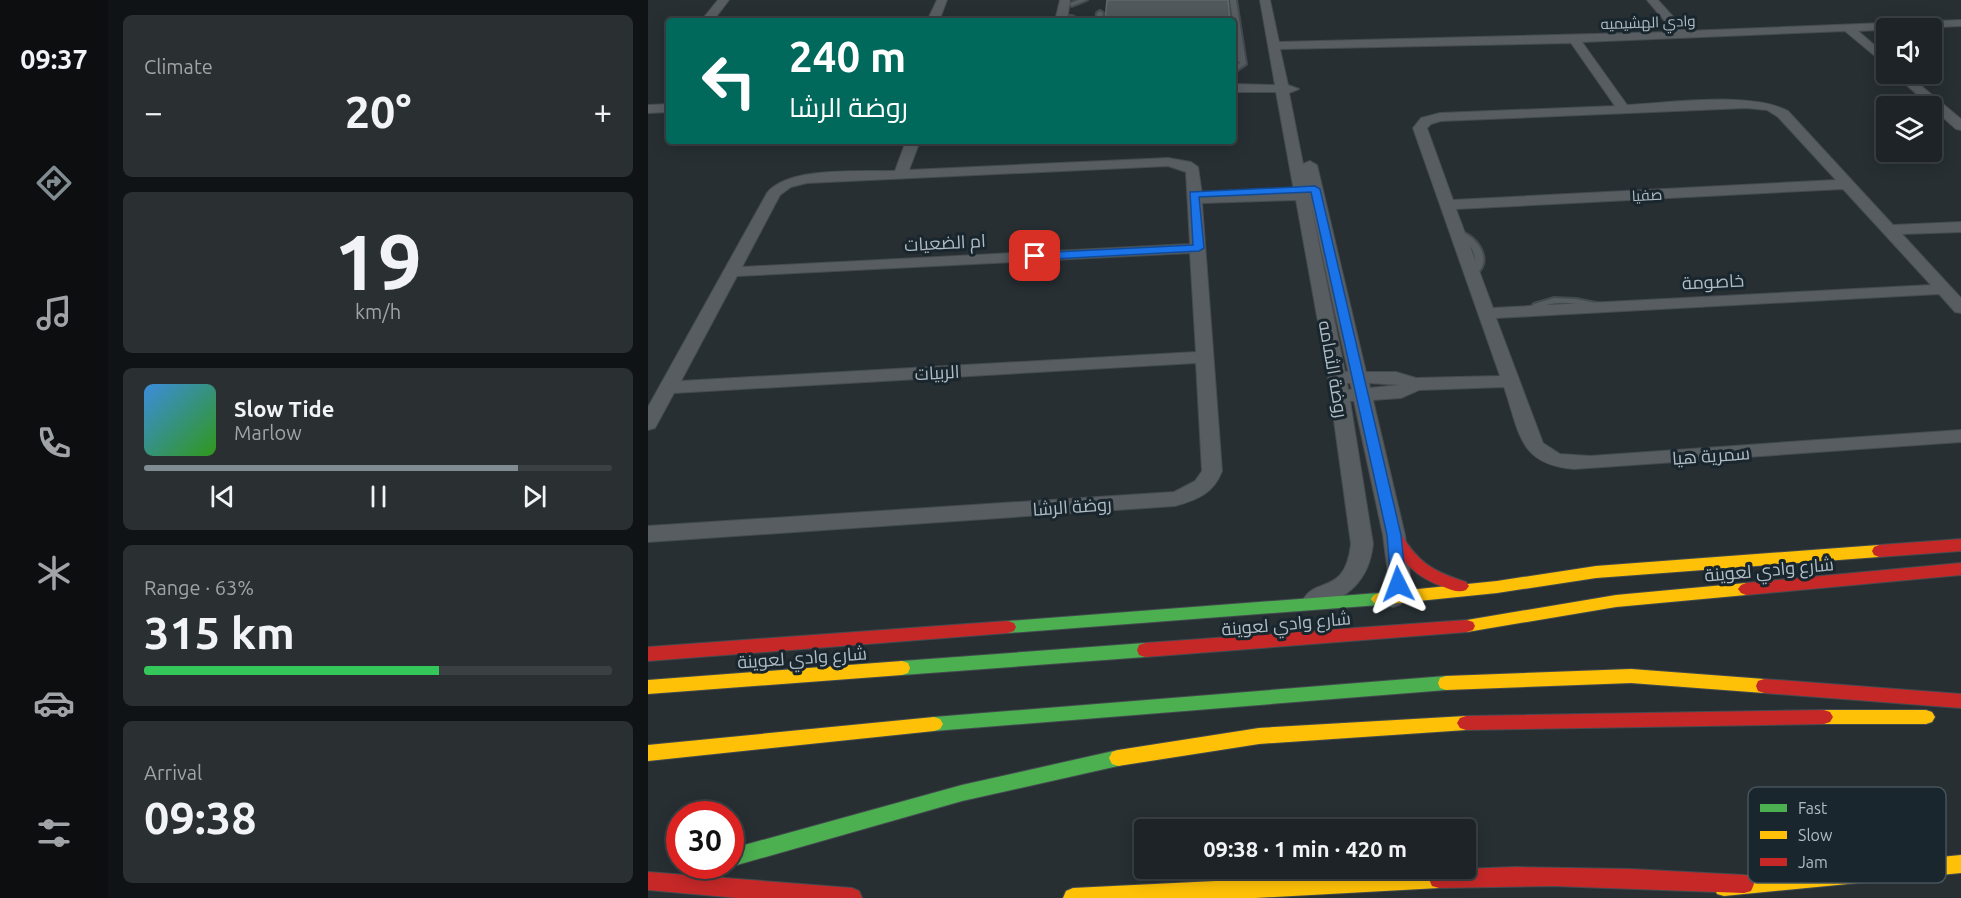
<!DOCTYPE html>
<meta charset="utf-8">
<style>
body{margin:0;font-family:Ubuntu,Cairo,sans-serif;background:#2a2f32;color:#f1f3f6;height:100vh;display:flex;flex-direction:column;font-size:22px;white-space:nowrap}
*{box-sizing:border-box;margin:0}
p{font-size:20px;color:#a0a4a7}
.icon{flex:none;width:33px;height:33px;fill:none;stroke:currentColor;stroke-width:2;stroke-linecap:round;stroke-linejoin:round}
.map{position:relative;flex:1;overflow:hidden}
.drawer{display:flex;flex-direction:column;gap:15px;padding:15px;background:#101315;width:540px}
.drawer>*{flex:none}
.hud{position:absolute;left:18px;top:18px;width:570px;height:126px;border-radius:6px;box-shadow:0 3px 15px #0003,0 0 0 2px #3b4043;background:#00695c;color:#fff;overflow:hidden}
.fabs{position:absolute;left:1228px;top:18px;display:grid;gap:12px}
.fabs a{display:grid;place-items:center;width:66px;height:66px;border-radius:6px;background:#1d2326;box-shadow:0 3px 15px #0003,0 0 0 2px #3b4043;font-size:30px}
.speed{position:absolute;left:18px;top:801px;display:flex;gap:12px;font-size:30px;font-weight:700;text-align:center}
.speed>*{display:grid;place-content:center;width:78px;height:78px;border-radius:50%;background:#1d2326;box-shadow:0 3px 15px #0003,0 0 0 2px #3b4043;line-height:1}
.speed .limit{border:9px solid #d22;background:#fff;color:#111}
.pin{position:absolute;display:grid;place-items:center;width:51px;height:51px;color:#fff;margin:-26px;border-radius:12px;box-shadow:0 3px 9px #0006}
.me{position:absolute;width:66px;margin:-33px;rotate:357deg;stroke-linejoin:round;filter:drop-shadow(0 0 4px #0008)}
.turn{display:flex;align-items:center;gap:21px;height:126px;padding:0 24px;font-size:27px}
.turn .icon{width:78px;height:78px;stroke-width:2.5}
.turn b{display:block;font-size:42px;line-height:51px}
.big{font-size:45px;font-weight:700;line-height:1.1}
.drawer .tile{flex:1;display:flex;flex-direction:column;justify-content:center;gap:9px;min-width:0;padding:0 21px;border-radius:9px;background:#2a2f32}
.drawer .dial{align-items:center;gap:0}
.dial b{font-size:78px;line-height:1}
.song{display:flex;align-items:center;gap:18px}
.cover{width:72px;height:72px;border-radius:9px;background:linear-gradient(135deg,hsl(210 70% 55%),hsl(110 70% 35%))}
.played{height:6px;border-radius:3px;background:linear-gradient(90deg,#808b92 80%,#3b4043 80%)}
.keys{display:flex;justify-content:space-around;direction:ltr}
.heat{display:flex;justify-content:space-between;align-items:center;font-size:33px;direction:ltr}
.charge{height:9px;border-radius:4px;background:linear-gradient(90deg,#34c759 63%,#3b4043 0)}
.trip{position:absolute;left:486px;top:819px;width:342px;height:60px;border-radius:6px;background:#1d2326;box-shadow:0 3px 15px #0003,0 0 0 2px #3b4043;font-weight:700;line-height:60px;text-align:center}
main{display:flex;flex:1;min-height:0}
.tab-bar{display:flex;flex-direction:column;width:108px;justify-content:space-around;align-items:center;background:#0c0e0f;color:#a0a4a7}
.tab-bar .icon{width:42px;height:42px}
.tab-bar .active{color:#808b92}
.tab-bar b{font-size:27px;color:#f1f3f6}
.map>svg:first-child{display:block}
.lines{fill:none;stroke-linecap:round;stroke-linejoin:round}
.lane-casing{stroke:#444b50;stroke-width:4}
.street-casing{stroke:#444b50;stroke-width:2}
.fast-casing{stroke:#444b50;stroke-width:2}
.slow-casing{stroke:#444b50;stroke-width:2}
.jam-casing{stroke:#444b50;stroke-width:2}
.lane{fill:#575d61;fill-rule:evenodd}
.street{fill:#575d61;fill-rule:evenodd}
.fast{fill:#4caf50;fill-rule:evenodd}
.slow{fill:#ffc107;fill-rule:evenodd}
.jam{fill:#c62828;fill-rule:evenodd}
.wall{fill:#444b50}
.building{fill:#50585c;stroke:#5f676d;stroke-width:1.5}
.route{fill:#1a73e8;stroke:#114b97;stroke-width:1.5}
.labels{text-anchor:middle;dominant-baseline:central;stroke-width:6;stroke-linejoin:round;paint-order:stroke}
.far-street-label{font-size:15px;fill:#b0bcc5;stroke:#1a262d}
.street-label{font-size:18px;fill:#b0bcc5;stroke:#1a262d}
.key{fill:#1a262d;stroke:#47535b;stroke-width:1.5}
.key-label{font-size:16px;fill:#b0bcc5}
</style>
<main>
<nav class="tab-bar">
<b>09:37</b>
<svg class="icon active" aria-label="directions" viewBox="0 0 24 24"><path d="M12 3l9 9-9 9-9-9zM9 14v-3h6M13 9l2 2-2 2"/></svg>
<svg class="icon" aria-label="music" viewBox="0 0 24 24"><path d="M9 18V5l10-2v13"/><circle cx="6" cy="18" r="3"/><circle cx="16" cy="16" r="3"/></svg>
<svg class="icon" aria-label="phone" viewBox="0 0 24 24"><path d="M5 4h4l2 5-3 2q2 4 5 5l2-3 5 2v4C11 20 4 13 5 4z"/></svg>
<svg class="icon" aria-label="climate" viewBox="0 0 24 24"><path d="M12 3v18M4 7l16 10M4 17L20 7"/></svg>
<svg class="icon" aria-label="car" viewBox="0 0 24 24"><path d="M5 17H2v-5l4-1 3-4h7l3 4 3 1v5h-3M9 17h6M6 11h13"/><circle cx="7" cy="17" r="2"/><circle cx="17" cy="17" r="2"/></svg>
<svg class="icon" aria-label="filters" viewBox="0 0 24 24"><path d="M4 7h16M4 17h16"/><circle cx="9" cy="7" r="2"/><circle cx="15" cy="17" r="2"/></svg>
</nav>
<section class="drawer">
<div class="tile"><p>Climate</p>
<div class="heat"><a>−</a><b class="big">20°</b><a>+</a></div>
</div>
<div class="tile dial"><b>19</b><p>km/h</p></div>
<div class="tile">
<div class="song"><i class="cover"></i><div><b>Slow Tide</b><p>Marlow</p></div></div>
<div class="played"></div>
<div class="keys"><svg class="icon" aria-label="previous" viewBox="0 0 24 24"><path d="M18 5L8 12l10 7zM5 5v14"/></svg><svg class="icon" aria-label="pause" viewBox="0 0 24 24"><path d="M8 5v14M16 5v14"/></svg><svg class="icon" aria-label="next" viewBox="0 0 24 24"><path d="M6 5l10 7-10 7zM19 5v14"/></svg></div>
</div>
<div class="tile"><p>Range · 63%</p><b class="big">315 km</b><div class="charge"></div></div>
<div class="tile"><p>Arrival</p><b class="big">09:38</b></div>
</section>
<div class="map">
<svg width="1313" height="898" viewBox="0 0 1313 898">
<rect width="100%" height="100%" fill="#272f33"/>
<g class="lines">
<defs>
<path id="lane" d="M430 0H439L424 6 421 4Z
M582 0H588L598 64 585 73V68L592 63 591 61 585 59V55L590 57Z
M452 11 455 13 454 21H448L449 13Z
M420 16H424L434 21H426L420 18Z
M806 231C827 230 850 264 824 276L820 273 827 266C829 251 820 240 806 235Z
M906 298 928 299 958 305 960 307 955 310C937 305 915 299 896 306 891 308 889 312 884 314L879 311 886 304Z"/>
<path id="street" d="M70 0H81L65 21H53Z
M289 0H299L291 21H279Z
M412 0H422L419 21H407Z
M612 0H622L631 42 1026 32 999 0H1010L1038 31 1313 20V26L1210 31 1239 56V66L1197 31 934 42 979 105C1023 103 1102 91 1140 111L1245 225 1313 222V232L1254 234 1313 298V313L1307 312 1291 294 848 318 895 443 912 454 942 456 1313 430V442L926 469C870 464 872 433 856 387L771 390 753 398 725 400 757 535 762 574 753 604 745 607 737 604 734 598 740 574 735 535 706 401H702L725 544C721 581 700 598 666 609L658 606 655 600C668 576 697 596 703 544L680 377 648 200 554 203 574 471C566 493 549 500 527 506L0 542V526L526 492 547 481 554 471 548 363 26 393 7 428 0 430V407L119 193C140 166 214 172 247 171L258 141H272L261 170 520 158 543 162 550 167 554 194 646 191 628 92H585V84L627 85ZM923 43 967 106 792 113 773 118 765 128 852 376 768 378 748 372H718L669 165 662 161 655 164 641 93 651 89 640 85 632 49ZM1098 108 1119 110 1130 117 1188 180 805 200 779 128 783 124 793 121ZM520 166 538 172 542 244 94 267 132 195 143 187 159 183ZM1195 189 1283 285 845 308 808 209ZM662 200 700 371 697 372ZM542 253 548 352 33 381 89 276ZM699 383H702L704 389 700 390ZM721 383 751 385 722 388Z
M1246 74H1259L1313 119V130L1308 129Z
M21 104V112L0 113V105Z"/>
<path id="fast" d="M731 593 736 595 739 599 736 603 731 605 360 633 354 631 352 627 354 623 360 621Z
M497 643 503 645 505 650 503 655 497 657 254 675 248 673 246 668 248 663 254 661Z
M798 676 804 678 806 683 804 688 798 690 286 731 280 729 277 724 280 719 286 717Z
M470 750 476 752 479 758 476 764 470 766 314 801 82 867 78 866H82V849L314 785Z"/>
<path id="slow" d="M1231 545 1236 547 1238 551 1236 555 1231 557 948 578 849 593 731 605 726 603 723 599 726 595 731 593 849 581 948 566Z
M1098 583 1103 585 1106 589 1103 593 1098 595 968 607 819 632 813 630 811 626 813 622 819 620 968 595Z
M254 661 260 663 262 668 260 673 254 675 0 694V680Z
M983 669 1116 679 1122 681 1124 686 1122 691 1116 693 983 683 798 690 792 688 790 683 792 678 798 676Z
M1176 710H1278L1284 712 1287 717 1284 722 1278 724H1176L1170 722 1167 717 1170 712Z
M818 716 824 718 827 723 824 728 818 730 611 744 470 766 464 764 461 758 464 752 470 750 611 728Z
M286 717 292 719 295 724 292 729 286 731 0 761V745Z
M1313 855V873L1076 896 1069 894 1066 887 1069 880 1076 878Z
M791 870 798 872 801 879 798 886 791 888 607 898H415L418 891 425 888Z"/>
<path id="jam" d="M746 530 751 531C770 563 784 571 818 582L821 586 818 590C811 593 803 590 796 587 767 577 753 561 739 535L741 531Z
M1313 539V551L1231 557 1226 555 1224 551 1226 547 1231 545Z
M1313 563V575L1098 595 1093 593 1090 589 1093 585 1098 583Z
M819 620 825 622 827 626 825 630 819 632 497 657 491 655 489 650 491 645 497 643Z
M360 621 366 623 368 627 366 631 360 633 0 661V647Z
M1116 679 1313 694V708L1116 693 1110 691 1108 686 1110 681Z
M1176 710 1182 712 1185 717 1182 722 1176 724 818 730 812 728 809 723 812 718 818 716Z
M867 867 982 869 1096 875 1103 877 1106 884 1103 891 1096 893 905 886 791 888 784 886 781 879 784 872 791 870Z
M0 872 204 888 211 891 214 898H90L0 890Z"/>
</defs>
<use href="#lane" class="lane-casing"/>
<use href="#street" class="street-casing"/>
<use href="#fast" class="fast-casing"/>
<use href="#slow" class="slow-casing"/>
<use href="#jam" class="jam-casing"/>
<use href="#lane" class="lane"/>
<use href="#street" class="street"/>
<use href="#fast" class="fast"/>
<use href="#slow" class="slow"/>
<use href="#jam" class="jam"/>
</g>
<path class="wall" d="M585 50 586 63H587L588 77H585Z"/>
<path class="building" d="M459 0H580L582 21H457Z"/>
<path class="route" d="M667 186 672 189 753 535 758 584 750 590 743 584 739 535 663 192 551 197 556 248 551 251 387 260 381 256 387 253 545 245 542 192Z"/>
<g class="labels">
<g class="far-street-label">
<text transform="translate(1000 22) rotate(-2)">وادي الهشيميه</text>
<text transform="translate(999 195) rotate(-3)">صفيا</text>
</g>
<g class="street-label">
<text transform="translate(297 242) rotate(-3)">ام الضعيات</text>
<text transform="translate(1065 281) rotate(-3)">خاصومة</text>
<text transform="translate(686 369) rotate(80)">روضة الثمامه</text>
<text transform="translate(289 372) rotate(-3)">الربيات</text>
<text transform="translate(1063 455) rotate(-4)">سمرية هيا</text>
<text transform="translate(424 506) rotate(-4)">روضة الرشا</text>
<text transform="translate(1121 569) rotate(-5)">شارع وادي لعوينة</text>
<text transform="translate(638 623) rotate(-5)">شارع وادي لعوينة</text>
<text transform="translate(154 657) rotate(-4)">شارع وادي لعوينة</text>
</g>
</g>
<rect x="1100" y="787" width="198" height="96" rx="9" class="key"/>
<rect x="1112" y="804" width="27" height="8" fill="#4caf50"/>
<rect x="1112" y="831" width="27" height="8" fill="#ffc107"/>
<rect x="1112" y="858" width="27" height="8" fill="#c62828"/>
<g class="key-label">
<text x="1150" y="814">Fast</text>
<text x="1150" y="841">Slow</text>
<text x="1150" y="868">Jam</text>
</g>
</svg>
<div class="fabs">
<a><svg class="icon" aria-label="sound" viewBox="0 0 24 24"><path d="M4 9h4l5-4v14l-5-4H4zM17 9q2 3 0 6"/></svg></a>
<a><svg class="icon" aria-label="layers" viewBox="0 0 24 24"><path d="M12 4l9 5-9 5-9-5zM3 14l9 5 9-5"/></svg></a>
</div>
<div class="speed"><div class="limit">30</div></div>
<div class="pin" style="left:387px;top:256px;background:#d93025"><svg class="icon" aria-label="arrive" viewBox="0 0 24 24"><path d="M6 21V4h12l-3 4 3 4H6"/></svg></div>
<svg class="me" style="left:750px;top:584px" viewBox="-20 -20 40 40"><path d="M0-17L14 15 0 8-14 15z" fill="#1a73e8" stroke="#fff" stroke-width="4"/></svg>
<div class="trip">09:38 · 1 min · 420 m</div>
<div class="hud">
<div class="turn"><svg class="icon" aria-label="left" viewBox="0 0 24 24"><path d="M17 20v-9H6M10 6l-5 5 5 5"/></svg><div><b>240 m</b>روضة الرشا</div></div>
</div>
</div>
</main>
